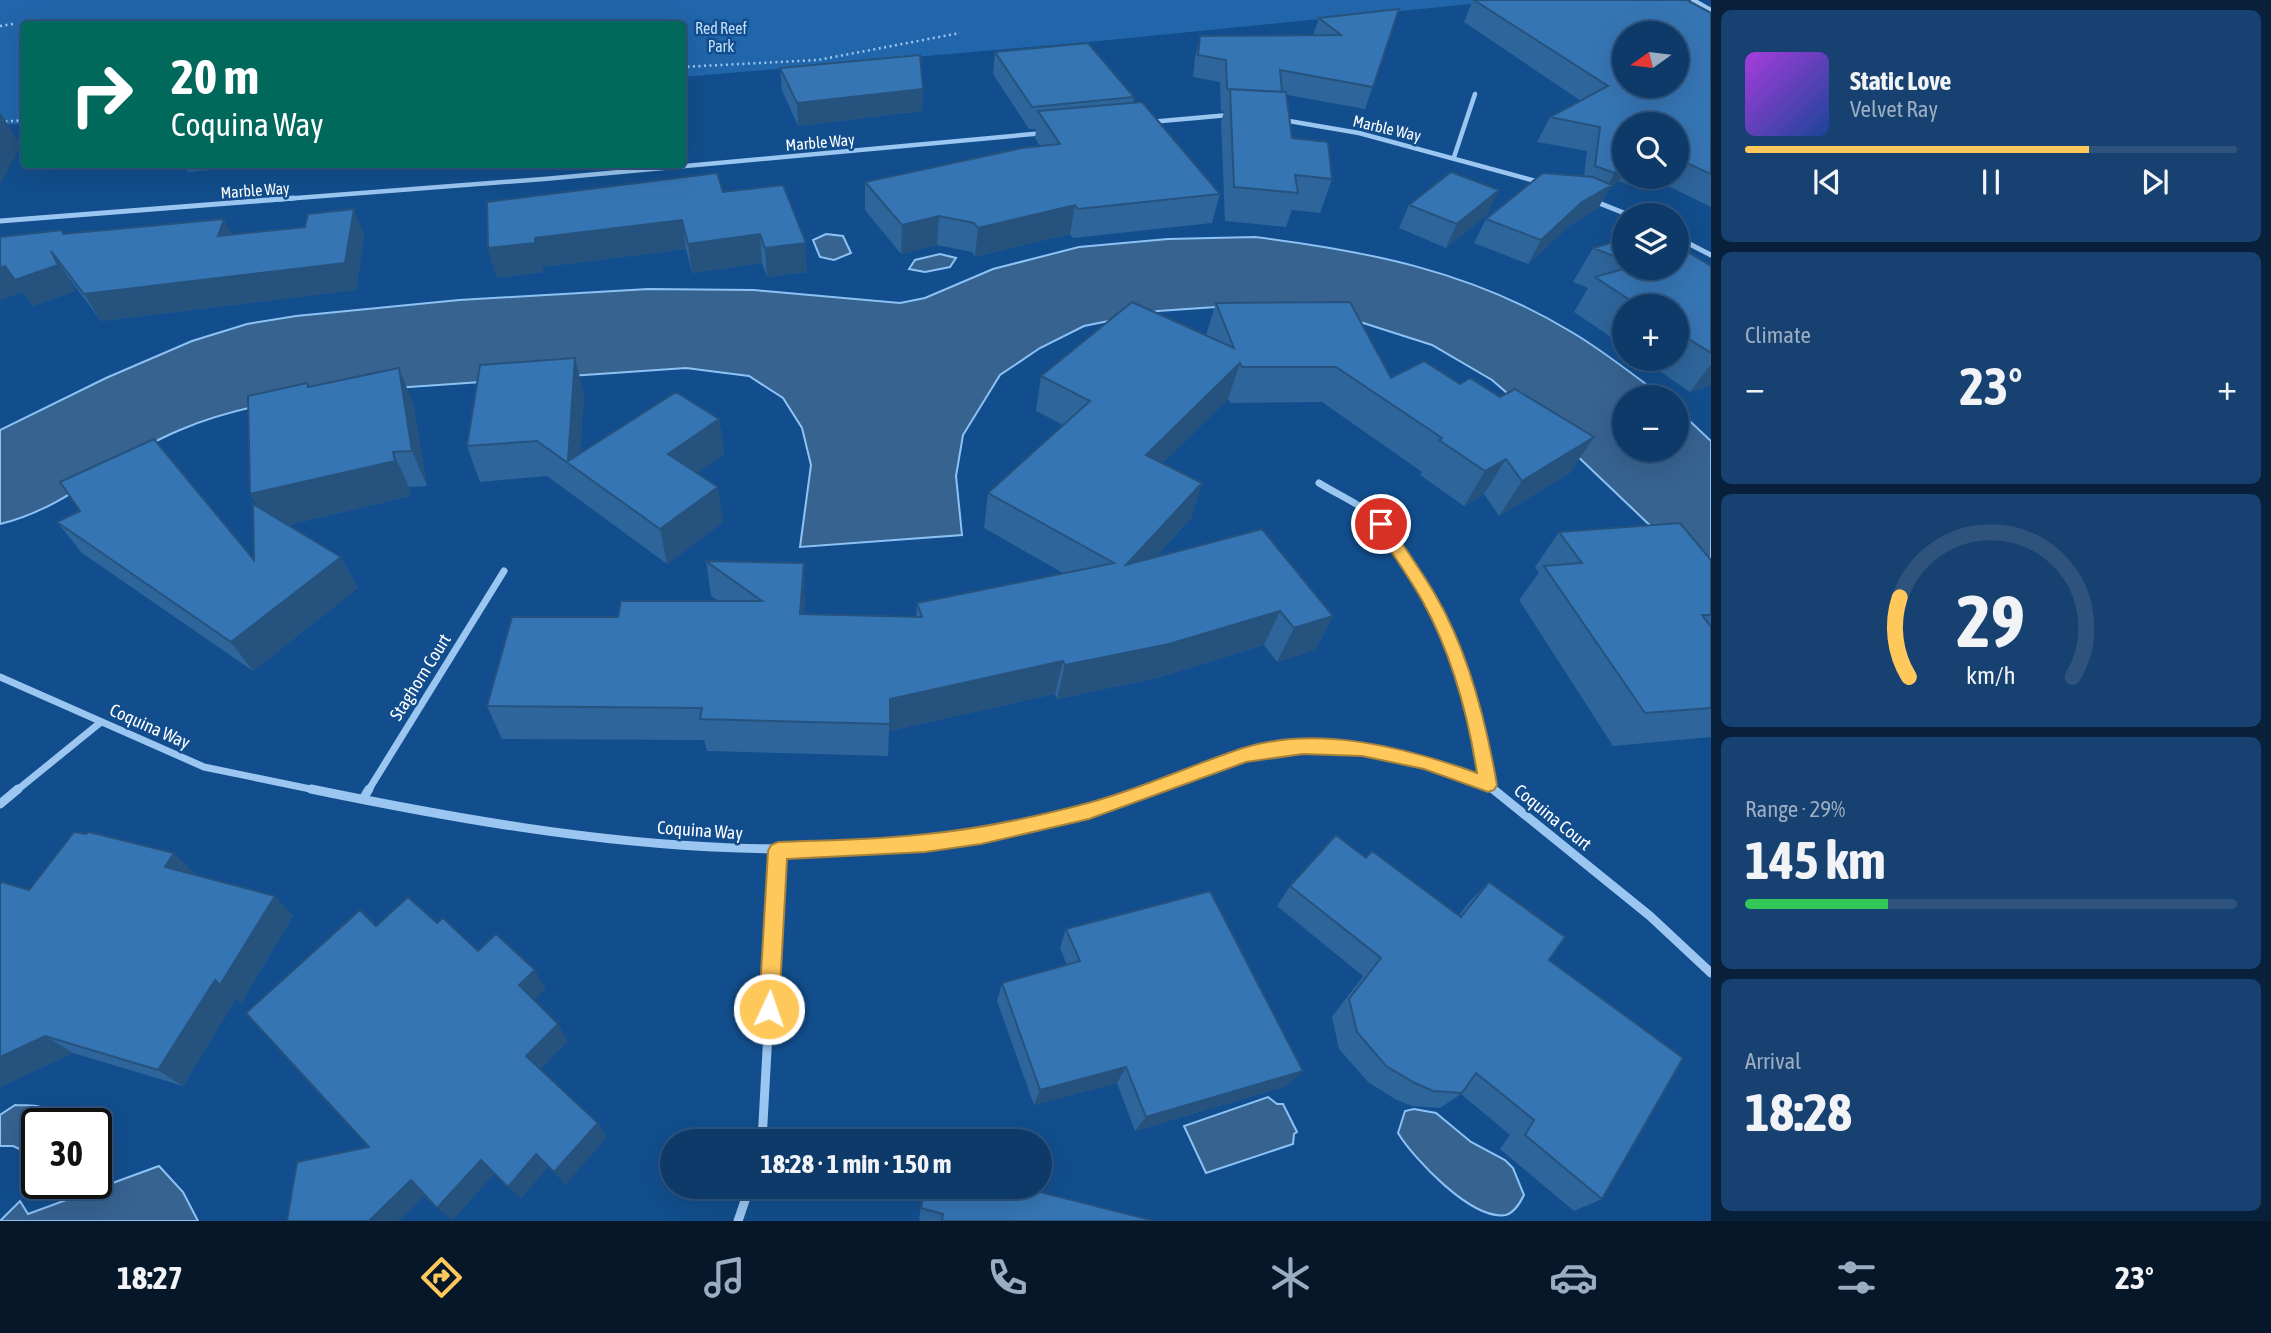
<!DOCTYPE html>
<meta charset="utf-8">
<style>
body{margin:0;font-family:"Asap Condensed",sans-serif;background:#174170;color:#f1f3f6;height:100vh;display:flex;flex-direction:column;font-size:26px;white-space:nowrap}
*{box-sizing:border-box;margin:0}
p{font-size:23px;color:#9badc1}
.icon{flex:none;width:38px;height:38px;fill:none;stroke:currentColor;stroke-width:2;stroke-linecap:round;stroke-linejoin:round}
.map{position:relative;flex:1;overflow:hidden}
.side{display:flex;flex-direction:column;gap:10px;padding:10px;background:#08203a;width:560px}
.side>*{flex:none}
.guide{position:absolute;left:21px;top:21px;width:665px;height:147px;border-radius:7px;box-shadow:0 7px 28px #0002,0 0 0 2px #2e547e;background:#00695c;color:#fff;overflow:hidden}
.needle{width:46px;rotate:256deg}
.controls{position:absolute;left:1612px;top:21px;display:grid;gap:14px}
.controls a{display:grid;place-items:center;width:77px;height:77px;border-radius:50%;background:#0e3a6a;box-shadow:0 7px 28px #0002,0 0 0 2px #2e547e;font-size:35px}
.speed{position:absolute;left:21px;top:1108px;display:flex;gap:14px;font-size:35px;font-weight:700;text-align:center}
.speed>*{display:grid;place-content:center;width:91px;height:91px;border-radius:50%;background:#0e3a6a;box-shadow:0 7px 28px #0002,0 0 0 2px #2e547e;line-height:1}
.speed .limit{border:4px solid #111;border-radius:10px;background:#fff;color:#111}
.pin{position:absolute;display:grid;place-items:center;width:60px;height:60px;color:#fff;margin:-30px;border:4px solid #fff;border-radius:50%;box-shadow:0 2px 7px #0007}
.me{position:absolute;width:77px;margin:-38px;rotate:3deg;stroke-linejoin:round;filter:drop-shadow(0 0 5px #0008)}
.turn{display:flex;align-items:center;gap:24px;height:147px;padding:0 35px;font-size:32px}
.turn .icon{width:91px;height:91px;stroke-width:2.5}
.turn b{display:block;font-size:49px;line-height:60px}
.big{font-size:52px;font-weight:700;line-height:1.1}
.side .tile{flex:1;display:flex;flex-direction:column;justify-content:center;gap:10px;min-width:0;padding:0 24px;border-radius:10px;background:#174170}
.side .dial{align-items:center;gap:0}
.dial svg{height:182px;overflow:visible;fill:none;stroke:#2e547e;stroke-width:7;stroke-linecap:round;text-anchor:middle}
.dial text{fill:#f1f3f6;stroke:none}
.song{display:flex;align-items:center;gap:21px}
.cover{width:84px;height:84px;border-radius:10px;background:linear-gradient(135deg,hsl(280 70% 55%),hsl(220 70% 35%))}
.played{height:7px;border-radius:4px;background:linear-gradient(90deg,#ffc85b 70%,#2e547e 70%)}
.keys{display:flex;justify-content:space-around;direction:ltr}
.heat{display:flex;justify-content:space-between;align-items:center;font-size:38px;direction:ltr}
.charge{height:10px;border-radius:5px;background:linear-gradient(90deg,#34c759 29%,#2e547e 0)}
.trip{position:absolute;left:660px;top:1129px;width:392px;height:70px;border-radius:35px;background:#0e3a6a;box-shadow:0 7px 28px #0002,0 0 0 2px #2e547e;font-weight:700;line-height:70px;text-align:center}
.tabs{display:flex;height:112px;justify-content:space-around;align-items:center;background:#06172a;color:#9badc1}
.tabs .icon{width:49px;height:49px}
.tabs .on{color:#ffc85b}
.tabs b{font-size:32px;color:#f1f3f6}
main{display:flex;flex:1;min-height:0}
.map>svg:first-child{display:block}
.green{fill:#2166aa}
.water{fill:#376391;stroke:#8dc2f5;stroke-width:2}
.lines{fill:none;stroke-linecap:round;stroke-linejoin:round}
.path{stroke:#9bc6f1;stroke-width:2.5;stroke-dasharray:2 3.5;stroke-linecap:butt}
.street-far3{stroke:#9bc6f1;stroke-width:4.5}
.street-far2{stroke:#9bc6f1;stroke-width:5}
.street-far1{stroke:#9bc6f1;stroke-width:7}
.street{stroke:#9bc6f1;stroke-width:9}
.wall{fill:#2e659b;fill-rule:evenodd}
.shaded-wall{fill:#26527e}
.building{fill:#3675b4;stroke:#26527e;stroke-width:2;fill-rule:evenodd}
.route{fill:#ffc85b;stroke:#a6823b;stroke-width:2}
.labels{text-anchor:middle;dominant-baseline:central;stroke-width:5;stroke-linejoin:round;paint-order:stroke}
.far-park-label{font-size:16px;fill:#c2dffc;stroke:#124e8d}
.far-street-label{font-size:16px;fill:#fff;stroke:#124e8d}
.street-label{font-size:18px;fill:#fff;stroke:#124e8d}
</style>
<main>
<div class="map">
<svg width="1711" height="1221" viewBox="0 0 1711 1221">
<rect width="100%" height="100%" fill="#124e8d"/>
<path class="green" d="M0 0H1511L1099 41 683 77 682 24H24V124L0 125Z"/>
<path class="water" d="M826 234 843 236 851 253 834 260 820 257 813 240Z
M1255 237C1367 251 1470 271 1568 330 1602 349 1632 375 1664 397H1624V450H1676L1677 409 1711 441V598L1658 533 1551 431 1492 380 1432 345 1357 321 1216 307 1158 311 1084 326 1040 348 1000 375 963 435 956 476 962 535 800 547 811 465 802 428 783 398 749 376 686 368 337 392C284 400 229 409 180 430 116 456 68 508 0 524V430L106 378 192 341 247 324 296 316 459 300 648 289 754 290 900 303 925 298 993 269 1079 247 1168 239Z
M940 254 956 258 950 267 925 272 909 269 915 260Z
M1268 1097 1277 1104H1283L1297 1132 1294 1134 1293 1144 1206 1173 1184 1126Z
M15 1105C22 1106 33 1104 40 1107 56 1112 53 1118 73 1108L72 1112 80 1118 90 1120 92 1123 37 1124V1157L13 1146H0V1115Z
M1414 1109 1436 1113 1471 1142 1505 1160 1513 1168 1524 1195C1520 1203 1515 1212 1506 1215 1472 1221 1413 1158 1398 1133L1405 1111Z
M159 1166 183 1192 198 1221H0L20 1201 28 1214Z"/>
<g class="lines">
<path class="path" d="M0 26 13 24
M682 67 818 60 960 33
M0 122 24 120"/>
<path class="street-far3" d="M1693 0 1711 10
M1283 120 1359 133 1543 183
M1150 122 1229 115
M1454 157 1475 94
M271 200 544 179 1044 133"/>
<path class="street-far2" d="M1594 201 1629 215
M0 221 294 198
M1676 237 1711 255"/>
<path class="street-far1" d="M1319 483C1340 496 1365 506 1382 524 1394 537 1403 553 1412 568 1453 635 1474 709 1488 785
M0 677 204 767 320 791
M16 791 101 722
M368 791 504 571
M1145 791 1246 755 1303 746 1362 749 1425 761 1488 785 1495 791"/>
<path class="street" d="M311 789C592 847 873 888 1150 789
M1493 789 1650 916 1711 973
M363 799 369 789
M0 804 18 789
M762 1141 778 851
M738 1221 750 1186"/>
</g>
<path class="wall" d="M1473 0 1711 13V207L1650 177 1634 187 1619 181 1608 191 1598 208 1569 226 1528 264 1474 243 1486 219 1584 176 1587 151 1537 142 1550 117 1581 101 1464 22ZM1624 124H1676V177H1624Z
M1399 9 1365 109 1287 95 1292 138 1332 179 1320 213 1292 210 1286 227 1225 221 1221 121 1224 112 1221 111 1220 82 1193 77 1195 58 1200 36 1313 35 1319 18Z
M995 52 1134 97 1133 102 1220 194 1212 223 1073 238 1070 234 975 257 972 252 937 245 901 254 865 210V182L1040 146 1035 138 1036 129H1029L993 74Z
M780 68 923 89 922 111 798 126 782 90Z
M184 164H314L313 166 271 169 269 165 188 172Z
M723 192 807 272 767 277 762 263 692 273 686 249 542 267 543 272 497 278 488 248Z
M1409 205 1488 214 1446 248 1399 228Z
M64 233 232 235H364L356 290 101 321 68 277 75 291 33 306 23 292 0 300V237Z
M1624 239V268H1676L1711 266V385L1690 392 1642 359H1676V306H1624V346L1574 312 1588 288 1573 282 1593 248Z
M1216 303 1391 378 1570 473 1499 516 1484 494 1464 506 1420 475 1422 472 1322 402 1230 403 1228 399 1163 463 1202 483 1191 518 1155 558 1333 616 1315 650 1277 662 1264 645 1157 678 1057 699 1055 694 889 731 888 756 707 751 704 740 502 739 487 706 618 617 719 601 711 596 706 561 805 598 804 614 916 617 917 603 1063 573 984 528 988 493 1063 425 1036 411 1041 376 1206 335Z
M309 387 413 403 427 486 409 487 410 496 288 525 341 557 358 588 253 671 82 553 57 522 254 560 258 507 250 494Z
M584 393 580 453 719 419 724 454 697 473 723 522 667 564 547 476 480 482 467 446Z
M1559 532 1711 560V737L1613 746 1519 600 1539 573 1535 567Z
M1366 858 1459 915 1469 902 1489 882 1549 960 1602 1199 1574 1211 1500 1149 1510 1135 1461 1094 1440 1108 1412 1106 1395 1099 1368 1082 1339 1049 1332 1017 1363 976 1277 906 1290 886Z
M195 874V875L293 916 241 1003 236 999 183 1086 73 1053 0 1087Z
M1066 929 1303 1071 1287 1086 1135 1131 1117 1083 1034 1105 997 1001 1002 983 1067 965 1060 948Z
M924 1186 1155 1221H922L919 1220Z"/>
<path class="shaded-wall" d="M923 89 922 111 798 126 797 103Z
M1 113 21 146 0 184V115Z
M1624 165V173L1619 181 1608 191 1598 208 1569 226 1528 264 1541 240 1582 202 1606 188 1615 173Z
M1640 177H1650L1634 187Z
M1499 190 1488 214 1446 248 1457 224Z
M1075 205 1070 234 975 257 978 228Z
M354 209 364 235 356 290 101 321 84 294 345 263Z
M939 216 937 245 901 254 902 225Z
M224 219 237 245 218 236Z
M682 220 686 249 542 267 543 272 497 278 488 248 535 238Z
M760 234 762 263 692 273 688 244Z
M806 243 807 272 767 277 765 248Z
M51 251 68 277 75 291 33 306 15 280Z
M5 266 23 292 0 300V268Z
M575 358 584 393 579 471 568 461Z
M1240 363 1228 399 1136 490 1146 455Z
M1711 364V385L1690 392Z
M399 368 413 403 427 486 412 451Z
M719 419 724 454 674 489 668 454Z
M1594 437 1570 473 1499 516 1522 481Z
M393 452 409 487 410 496 271 529 250 494Z
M1506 459 1484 494 1464 506 1485 471Z
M1202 483 1191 518 1117 600 1126 565Z
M718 487 723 522 667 564 660 529Z
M341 557 358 588 253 671 231 642Z
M804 563 805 598 802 648 800 614Z
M1280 611 1264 645 1157 678 1057 699 1065 665Z
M1333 616 1315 650 1277 662 1294 628Z
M1063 661 1055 694 889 731 890 699Z
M174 853 195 874 186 887 165 867Z
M275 896 293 916 241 1003 236 999 183 1086 158 1070 215 980Z
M535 970 546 989 531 1003 519 985Z
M558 1024 568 1041 538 1072 526 1056Z
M45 1036 73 1053 0 1087V1057Z
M1126 1067 1117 1083 1034 1105 1040 1090Z
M1303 1071 1287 1086 1135 1131 1146 1117Z
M598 1123 607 1137 565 1185 554 1172Z
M536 1154 548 1167 521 1199 508 1187Z
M481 1160 495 1173 453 1220 437 1208Z
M411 1180 427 1193 399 1221H369Z"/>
<path class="building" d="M1474 0H1687L1711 13V174L1676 158V124H1624V165L1615 173 1595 166 1600 127 1550 117 1608 86ZM1624 33H1676V86H1624Z
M1399 9 1373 87 1280 70 1282 92 1227 89 1226 60 1198 55 1200 36 1341 35 1319 18Z
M1088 43 1134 97 1032 107 995 52Z
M920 55 923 89 797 103 780 68Z
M1230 89 1286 92 1292 138 1328 142 1332 179 1295 175 1298 193 1234 187Z
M1142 102 1220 194 1078 209 1075 205 978 228 974 223 939 216 902 225 865 182 1022 148 1060 144 1038 111Z
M1451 172 1499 190 1457 224 1409 205Z
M717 173 723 192 783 185 806 243 765 248 760 234 688 244 682 220 535 238V243L488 248 487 202Z
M1543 173 1593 177 1612 185 1582 202 1541 240 1486 219Z
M354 209 345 263 84 294 51 251 58 265 15 280 5 266 0 268V237L62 230 63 234 224 219 218 236 305 227 308 214Z
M1624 239V260L1593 248Z
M1676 245 1711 266V353L1676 331V306H1639L1595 277 1627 268H1676Z
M1132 302 1234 348 1216 303 1350 302 1391 378 1424 361 1460 384 1470 378 1500 397 1515 389 1594 437 1522 481 1506 459 1485 471 1439 440 1442 438 1336 367H1242L1240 363 1146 455 1202 483 1126 565 1262 529 1333 616 1294 628 1280 611 1169 644 1065 665 1063 661 890 699V724L700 719 702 708 487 706 512 617H618L621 601H762L706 561 804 563 800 614 922 617 917 603 1114 563 988 493 1090 401 1041 376Z
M575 358 568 461 676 392 719 419 668 454 718 487 660 529 537 441 467 446 480 365Z
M399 368 412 451 393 452 395 461 250 494 248 396 307 383 308 387Z
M154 439 254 560 253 504 341 557 231 642 57 522 80 511 60 482Z
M1680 523 1711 560V615H1702L1711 627V708L1645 713 1544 566 1582 563 1559 532Z
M74 832 86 834 89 832 174 853 165 867 275 896 220 985 215 980 158 1070 45 1036 0 1057V885L2 882 29 890Z
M1336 835 1366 858 1372 851 1461 917 1489 882 1565 937 1549 960 1683 1058 1602 1199 1525 1135 1534 1120 1476 1073 1462 1093 1433 1091 1415 1083 1386 1066 1357 1032 1349 999 1381 958 1290 886Z
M1210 891 1303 1071 1146 1117 1126 1067 1040 1090 1002 983 1080 961 1066 929Z
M408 897 437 923 443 918 478 951 496 934 535 970 519 985 558 1024 526 1056 598 1123 554 1172 536 1154 508 1187 481 1160 437 1208 411 1180 369 1221H287L297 1162 369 1147 246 1013 360 910 376 926Z
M925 1186H1016L1155 1221H942L943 1214 921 1208Z"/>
<path class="route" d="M1381 518 1386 520C1403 545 1421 570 1436 596 1469 653 1486 721 1497 785L1494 790 1488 792 1424 769 1362 756 1303 754 1246 762 1089 819 981 844 925 852 787 859 779 1009 776 1016 769 1019 762 1016 759 1009 768 851 771 845 778 842C827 840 877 840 926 834 980 829 1035 817 1088 803 1141 789 1191 765 1243 748 1318 725 1405 747 1477 773 1468 715 1451 653 1423 602 1408 575 1389 550 1374 524Z"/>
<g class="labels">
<g class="far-park-label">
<text x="721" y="28">Red Reef<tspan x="721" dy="18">Park</tspan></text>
</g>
<g class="far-street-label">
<text transform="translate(1387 128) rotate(13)">Marble Way</text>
<text transform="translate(820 142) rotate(-5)">Marble Way</text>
<text transform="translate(255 190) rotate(-4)">Marble Way</text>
</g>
<g class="street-label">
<text transform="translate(420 677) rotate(-58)">Staghorn Court</text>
<text transform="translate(150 726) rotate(24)">Coquina Way</text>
<text transform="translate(1553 817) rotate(39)">Coquina Court</text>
<text transform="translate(700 830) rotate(4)">Coquina Way</text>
</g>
</g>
</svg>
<div class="controls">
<a><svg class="needle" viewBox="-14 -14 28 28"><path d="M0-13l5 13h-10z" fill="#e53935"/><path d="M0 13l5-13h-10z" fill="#9badc1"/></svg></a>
<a><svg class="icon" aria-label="search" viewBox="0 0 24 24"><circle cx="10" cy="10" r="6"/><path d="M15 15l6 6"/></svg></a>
<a><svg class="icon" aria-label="layers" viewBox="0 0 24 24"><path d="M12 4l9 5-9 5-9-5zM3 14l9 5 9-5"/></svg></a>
<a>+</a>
<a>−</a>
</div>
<div class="speed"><div class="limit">30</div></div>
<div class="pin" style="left:1381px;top:524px;background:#d93025"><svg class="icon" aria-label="arrive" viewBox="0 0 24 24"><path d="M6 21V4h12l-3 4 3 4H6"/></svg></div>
<svg class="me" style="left:769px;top:1009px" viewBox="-20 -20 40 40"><circle r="17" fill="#ffc85b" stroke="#fff" stroke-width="3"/><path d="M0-11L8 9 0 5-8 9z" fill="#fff"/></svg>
<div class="trip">18:28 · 1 min · 150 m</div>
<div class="guide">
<div class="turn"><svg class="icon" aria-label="right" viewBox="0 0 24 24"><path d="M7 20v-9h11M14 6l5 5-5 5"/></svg><div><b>20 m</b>Coquina Way</div></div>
</div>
</div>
<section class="side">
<div class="tile">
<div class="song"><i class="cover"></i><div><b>Static Love</b><p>Velvet Ray</p></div></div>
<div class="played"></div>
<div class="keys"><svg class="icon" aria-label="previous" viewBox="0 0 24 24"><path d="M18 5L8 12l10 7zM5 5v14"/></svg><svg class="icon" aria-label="pause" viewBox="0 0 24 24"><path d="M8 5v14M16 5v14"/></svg><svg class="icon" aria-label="next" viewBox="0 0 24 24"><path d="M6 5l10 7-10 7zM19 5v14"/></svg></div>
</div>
<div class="tile"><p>Climate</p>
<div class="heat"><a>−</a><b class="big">23°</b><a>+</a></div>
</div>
<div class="tile dial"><svg viewBox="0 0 100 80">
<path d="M14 69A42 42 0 1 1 86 69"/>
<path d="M14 69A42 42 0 0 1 10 34" stroke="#ffc85b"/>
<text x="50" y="56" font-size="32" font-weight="700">29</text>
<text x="50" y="72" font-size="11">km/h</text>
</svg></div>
<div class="tile"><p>Range · 29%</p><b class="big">145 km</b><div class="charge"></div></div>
<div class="tile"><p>Arrival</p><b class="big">18:28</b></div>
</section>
</main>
<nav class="tabs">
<b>18:27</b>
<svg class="icon on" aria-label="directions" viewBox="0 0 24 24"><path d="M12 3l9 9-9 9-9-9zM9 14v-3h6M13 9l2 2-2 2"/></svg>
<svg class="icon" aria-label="music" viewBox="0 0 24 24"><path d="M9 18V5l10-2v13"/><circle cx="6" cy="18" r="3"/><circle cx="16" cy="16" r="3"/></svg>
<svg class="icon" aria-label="phone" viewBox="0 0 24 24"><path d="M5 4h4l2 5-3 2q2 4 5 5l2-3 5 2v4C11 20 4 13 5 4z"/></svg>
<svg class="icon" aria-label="climate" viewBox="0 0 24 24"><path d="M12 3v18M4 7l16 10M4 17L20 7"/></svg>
<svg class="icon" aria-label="car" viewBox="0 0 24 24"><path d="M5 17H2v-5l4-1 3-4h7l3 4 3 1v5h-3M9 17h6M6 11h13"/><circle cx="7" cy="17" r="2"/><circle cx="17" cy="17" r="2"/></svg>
<svg class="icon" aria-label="filters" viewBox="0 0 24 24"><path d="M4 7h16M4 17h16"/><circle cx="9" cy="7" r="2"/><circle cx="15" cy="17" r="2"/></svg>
<b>23°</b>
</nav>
